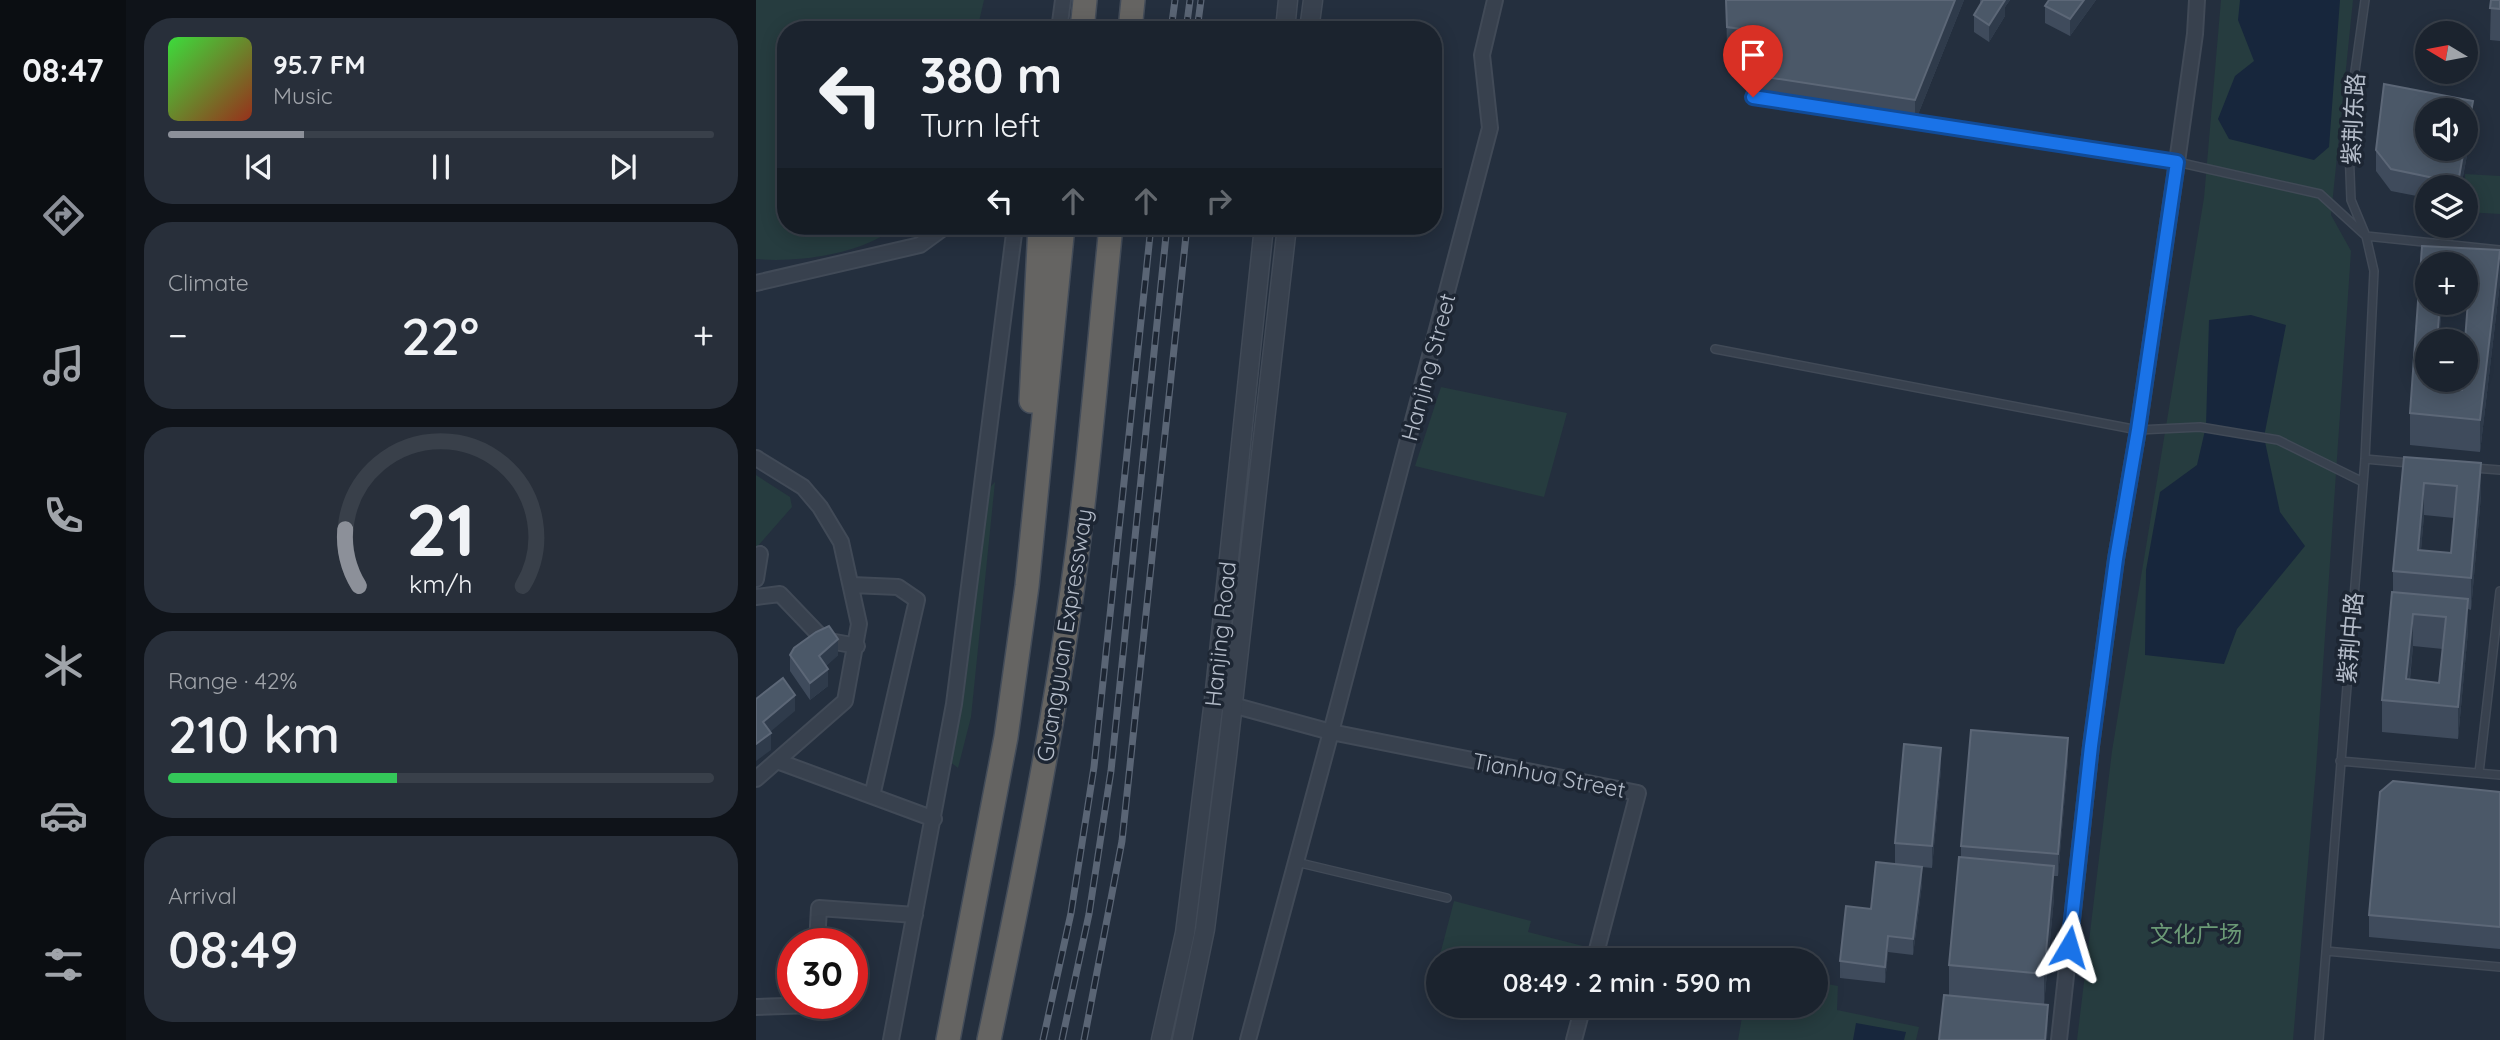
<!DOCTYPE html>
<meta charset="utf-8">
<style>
body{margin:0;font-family:Quicksand,"Noto Sans SC",sans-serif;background:#282f3a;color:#f1f3f6;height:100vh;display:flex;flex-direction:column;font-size:26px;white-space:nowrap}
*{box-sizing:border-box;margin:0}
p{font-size:23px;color:#a0a4aa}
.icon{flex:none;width:38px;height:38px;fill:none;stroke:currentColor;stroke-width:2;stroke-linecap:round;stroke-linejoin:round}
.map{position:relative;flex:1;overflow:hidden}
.panel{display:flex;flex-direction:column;gap:18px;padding:18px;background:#0f1319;width:630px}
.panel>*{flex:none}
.hud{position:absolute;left:21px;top:21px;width:665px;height:214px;border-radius:28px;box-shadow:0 4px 18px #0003,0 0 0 2px #39404a;background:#1b232e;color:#f1f3f6;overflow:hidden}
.needle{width:46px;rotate:280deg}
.controls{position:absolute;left:1659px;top:21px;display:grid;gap:14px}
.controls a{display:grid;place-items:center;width:63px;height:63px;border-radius:50%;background:#1b232e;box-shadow:0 4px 18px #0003,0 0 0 2px #39404a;font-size:35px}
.speed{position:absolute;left:21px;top:928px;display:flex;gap:14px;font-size:35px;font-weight:700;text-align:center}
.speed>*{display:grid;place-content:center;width:91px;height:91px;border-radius:50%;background:#1b232e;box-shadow:0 4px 18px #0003,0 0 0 2px #39404a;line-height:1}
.speed .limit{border:10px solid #d22;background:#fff;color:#111}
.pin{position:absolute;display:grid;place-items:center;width:60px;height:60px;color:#fff;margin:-72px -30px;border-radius:50% 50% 50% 0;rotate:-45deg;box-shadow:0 0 7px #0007}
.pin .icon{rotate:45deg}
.me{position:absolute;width:77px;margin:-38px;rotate:7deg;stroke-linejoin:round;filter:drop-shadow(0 0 5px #0008)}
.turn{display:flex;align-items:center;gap:24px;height:147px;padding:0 28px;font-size:32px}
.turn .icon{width:91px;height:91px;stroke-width:2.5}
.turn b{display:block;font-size:49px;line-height:60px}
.lanes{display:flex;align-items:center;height:66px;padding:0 28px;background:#0003;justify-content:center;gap:35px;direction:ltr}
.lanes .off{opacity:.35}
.big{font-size:52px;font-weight:600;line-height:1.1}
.panel .widget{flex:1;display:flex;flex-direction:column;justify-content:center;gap:10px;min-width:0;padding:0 24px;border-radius:28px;background:#282f3a}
.panel .dial{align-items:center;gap:0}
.dial svg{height:182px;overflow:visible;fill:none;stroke:#39404a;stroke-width:7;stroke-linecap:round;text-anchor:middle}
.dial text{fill:#f1f3f6;stroke:none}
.song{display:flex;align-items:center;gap:21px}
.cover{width:84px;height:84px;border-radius:10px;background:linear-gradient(135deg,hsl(120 70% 55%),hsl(10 70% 35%))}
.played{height:7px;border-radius:4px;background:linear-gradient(90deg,#8c9099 25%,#39404a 25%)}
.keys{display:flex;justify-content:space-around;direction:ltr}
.heat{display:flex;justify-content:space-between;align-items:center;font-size:38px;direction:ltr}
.charge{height:10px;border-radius:5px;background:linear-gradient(90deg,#34c759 42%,#39404a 0)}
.trip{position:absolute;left:670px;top:948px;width:402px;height:70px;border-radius:35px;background:#1b232e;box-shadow:0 4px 18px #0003,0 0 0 2px #39404a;font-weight:600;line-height:70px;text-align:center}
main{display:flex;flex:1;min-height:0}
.dock{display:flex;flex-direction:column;width:126px;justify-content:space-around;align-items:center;background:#0b0e12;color:#a0a4aa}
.dock .icon{width:49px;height:49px}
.dock .current{color:#8c9099}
.dock b{font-size:32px;color:#f1f3f6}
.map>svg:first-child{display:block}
.green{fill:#263c3f}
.water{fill:#17263c}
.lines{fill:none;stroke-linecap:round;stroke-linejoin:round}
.service-casing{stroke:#414a57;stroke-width:10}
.minor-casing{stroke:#414a57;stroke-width:18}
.tertiary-casing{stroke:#414a57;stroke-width:21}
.trunk-casing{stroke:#434c59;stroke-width:26}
.service{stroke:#38414e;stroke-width:7}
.minor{stroke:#38414e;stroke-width:14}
.tertiary{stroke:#38414e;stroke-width:18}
.trunk{stroke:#656462;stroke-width:23}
.rail-casing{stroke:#5a6575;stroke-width:7}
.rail{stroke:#1d2633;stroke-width:4.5;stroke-dasharray:13;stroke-linecap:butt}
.wall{fill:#3f4b5c;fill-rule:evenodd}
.shaded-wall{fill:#2f3b4b}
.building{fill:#4b5868;stroke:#5c6777;stroke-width:2;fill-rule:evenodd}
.route-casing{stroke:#114b97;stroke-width:18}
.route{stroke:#1a73e8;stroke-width:12}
.labels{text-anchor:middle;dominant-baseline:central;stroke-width:7;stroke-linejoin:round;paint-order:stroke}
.street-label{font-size:23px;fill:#b4bcc9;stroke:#1d2633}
.park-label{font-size:23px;fill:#6b9a76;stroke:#1d2633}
</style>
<main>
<nav class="dock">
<b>08:47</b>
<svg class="icon current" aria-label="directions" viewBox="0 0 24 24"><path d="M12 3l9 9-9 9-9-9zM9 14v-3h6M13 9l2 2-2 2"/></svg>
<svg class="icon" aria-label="music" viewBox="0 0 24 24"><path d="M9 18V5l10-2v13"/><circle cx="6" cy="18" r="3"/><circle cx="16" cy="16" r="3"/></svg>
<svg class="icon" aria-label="phone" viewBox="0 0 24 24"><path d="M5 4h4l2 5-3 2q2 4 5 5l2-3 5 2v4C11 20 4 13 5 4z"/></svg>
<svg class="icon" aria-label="climate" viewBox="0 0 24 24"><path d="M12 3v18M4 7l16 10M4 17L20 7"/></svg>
<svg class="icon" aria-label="car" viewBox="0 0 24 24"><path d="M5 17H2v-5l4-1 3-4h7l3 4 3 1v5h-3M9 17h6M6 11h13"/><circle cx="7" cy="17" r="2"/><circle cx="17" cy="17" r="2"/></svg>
<svg class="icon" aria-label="filters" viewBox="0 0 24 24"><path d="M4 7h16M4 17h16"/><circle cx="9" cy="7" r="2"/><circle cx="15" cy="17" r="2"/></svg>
</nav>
<section class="panel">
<div class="widget">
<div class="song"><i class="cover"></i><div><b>95.7 FM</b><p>Music</p></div></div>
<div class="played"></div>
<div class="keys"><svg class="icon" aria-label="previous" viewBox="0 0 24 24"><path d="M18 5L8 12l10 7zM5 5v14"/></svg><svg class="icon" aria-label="pause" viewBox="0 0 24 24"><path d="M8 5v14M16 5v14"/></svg><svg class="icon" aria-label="next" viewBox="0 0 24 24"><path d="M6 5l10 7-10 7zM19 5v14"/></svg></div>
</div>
<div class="widget"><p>Climate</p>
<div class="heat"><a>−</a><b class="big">22°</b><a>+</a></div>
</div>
<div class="widget dial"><svg viewBox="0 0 100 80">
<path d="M14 69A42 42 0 1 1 86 69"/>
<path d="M14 69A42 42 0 0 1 8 44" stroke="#8c9099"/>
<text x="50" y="56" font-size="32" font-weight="700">21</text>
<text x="50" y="72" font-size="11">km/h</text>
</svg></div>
<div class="widget"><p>Range · 42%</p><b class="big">210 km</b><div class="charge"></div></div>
<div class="widget"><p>Arrival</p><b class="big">08:49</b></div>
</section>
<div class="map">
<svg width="1744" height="1040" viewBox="0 0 1744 1040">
<rect width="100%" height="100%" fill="#242f3e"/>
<path class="green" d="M0 0H228L221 30H30V226H140C109 254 41 263 0 259Z
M1465 0H1597L1575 215 1595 251 1560 769 1537 1040H1321L1356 751 1448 198Z
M1709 174 1744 176V214L1710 212Z
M685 387 811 413 788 497 659 466Z
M0 475 34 497 36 507 0 548Z
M239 482 215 717 202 768 189 758 223 499Z
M698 901 775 921 772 932 831 947 827 961H682V999L673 997Z
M1061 982 1082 986 1081 1010 1163 1027 1160 1040H982L988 1006H1060Z"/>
<path class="water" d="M1484 0H1584L1573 147 1558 160 1473 139 1462 119 1479 76 1498 61 1482 20Z
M1495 315 1530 325 1508 437 1524 512 1549 546 1481 629 1468 664 1389 655 1390 570 1404 492 1441 465 1450 426 1453 320Z
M1100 1023 1150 1032 1148 1040H1097Z"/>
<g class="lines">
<defs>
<path id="service" d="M997 97 1013 99
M1152 121 1421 162 1564 194 1610 236 1744 250
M959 349 1382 430 1444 427 1522 440 1607 482
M1609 459 1653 463
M1718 468 1744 470
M1584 761 1744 775
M1723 773 1744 591
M540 862 691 898
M1570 951 1744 967
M1563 1040 1609 459 1618 271 1610 236 1595 200 1592 121 1609 0"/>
<path id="minor" d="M739 0 726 55 734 128 575 732 882 793 838 961
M303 30 307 0
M0 283 164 245 190 226
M0 458 47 487 64 507 85 542 103 624 89 701 0 779
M0 579 4 554
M96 585 142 587 161 600 116 796
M0 597 24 594 68 640 101 646
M458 700 575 732 492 1040
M21 761 178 819
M61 943 63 908 159 915
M0 1007 57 1005V1003
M135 1040 198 704 259 226
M818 1040 827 1006
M1303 1040 1335 746 1360 559 1382 430 1421 162 1439 34 1441 0"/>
<path id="tertiary" d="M529 30 532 0
M553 30 557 0
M405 1040 429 933 458 700 508 226
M426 1040 449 929 471 756 531 226"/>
<path id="trunk" d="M326 30 329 0
M374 30 377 0
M275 401 284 226
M192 1040 250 737 271 586 307 226
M233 1040C263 898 292 755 313 612 332 484 342 354 355 226"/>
</defs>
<use href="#service" class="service-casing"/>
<use href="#minor" class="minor-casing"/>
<use href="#tertiary" class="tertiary-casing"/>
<use href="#trunk" class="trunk-casing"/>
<use href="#service" class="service"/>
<use href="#minor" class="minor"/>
<use href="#tertiary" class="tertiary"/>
<use href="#trunk" class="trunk"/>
<defs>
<path id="rail" d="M415 30 419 0
M430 30 434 0
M441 30 445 0
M287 1040 315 913 338 767 395 226
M306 1040 333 914 355 771 411 226
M328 1040 366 841 431 226"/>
</defs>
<use href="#rail" class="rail-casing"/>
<use href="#rail" class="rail"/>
</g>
<path class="wall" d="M970 0H1208L1159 122 997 97 998 53 971 49Z
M1224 0H1254L1249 7V16L1233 42 1218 32V15L1224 5Z
M1293 0H1340L1314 36 1289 23V6Z
M1735 0H1744V41L1734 40Z
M1717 123 1705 187H1671V198L1635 191 1620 171V150Z
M1666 246 1744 250V282L1724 452 1654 445V413ZM1671 264H1710V303H1671ZM1686 304 1712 306 1709 341 1710 380H1707L1706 390H1680L1681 380H1671V341H1683Z
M1648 457 1725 495 1715 610 1712 609V631L1702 739 1626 732V700L1637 592V571ZM1668 515 1698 518 1695 553 1665 550ZM1657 646 1687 649 1683 683 1654 680Z
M34 655H82L70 666 72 686 54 700 34 671Z
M1312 760 1302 876H1298V898L1288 1004 1292 1027 1193 995V965L1205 857V846Z
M1185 769 1176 868 1166 867V884L1157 955 1132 952 1129 983 1084 978V961L1115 909 1139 864V843Z
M1744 792V949L1613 937V915Z"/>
<path class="shaded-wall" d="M1199 0H1208L1159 122V100Z
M1246 0H1254L1249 7V16L1233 42V25Z
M1328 0H1340L1314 36V19Z
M1717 101V123L1705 187H1702L1708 149H1710V140Z
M1744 250V282L1724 452V420Z
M1684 303H1686L1683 341H1681Z
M1725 463V495L1715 610V578Z
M1668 483V515L1663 573 1662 550Z
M1712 599V631L1702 739V707Z
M1657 614V646L1651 702 1650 679Z
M82 639V655L63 673V656Z
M72 669V686L54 700V683Z
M39 695V711L7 738V722Z
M15 733V750L0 761V744Z
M1312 738V760L1302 876V854Z
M1185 748V769L1176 868V846Z
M1298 866V898L1288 1006V974Z
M1166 867V884L1157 955V939Z
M1132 936V952L1129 983V967Z
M1292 1005V1027L1291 1040H1289Z"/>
<path class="building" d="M970 0H1199L1159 100 997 75 1000 31 971 27Z
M1227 0H1249L1233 25 1218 15Z
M1293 0H1328L1314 19 1289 6Z
M1735 0H1744V9L1734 8Z
M1628 84 1717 101 1710 140V110H1671V149H1708L1702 183 1635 169 1620 150Z
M1666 246 1744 250 1724 420 1654 413ZM1671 264H1710V274H1714L1709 341 1710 380H1707L1706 390H1678L1679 380H1671V341H1681L1684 303H1671Z
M1648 457 1725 463 1715 578 1637 571ZM1668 483 1701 486 1695 553 1662 550Z
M1636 592 1712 599 1702 707 1626 700ZM1657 614 1690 617 1683 683 1650 679Z
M73 626 82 639 63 656 72 669 54 683 34 655 38 648 60 632Z
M27 678 39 695 7 722 15 733 0 744V699Z
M1215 730 1312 738 1302 854 1205 846Z
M1148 744 1185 748 1176 846 1139 843Z
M1637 781 1744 792V927L1613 915 1624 792Z
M1203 857 1298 866 1288 974 1193 965Z
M1120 862 1166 867 1157 939 1132 936 1129 967 1084 961 1090 906 1115 909Z
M1188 995 1292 1005 1289 1040H1183Z"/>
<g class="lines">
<defs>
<path id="route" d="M997 97 1421 162 1382 430 1360 559 1335 746 1313 947"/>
</defs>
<use href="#route" class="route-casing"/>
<use href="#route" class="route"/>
</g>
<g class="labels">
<g class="street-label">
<text transform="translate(1597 119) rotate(-87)">紫荆东路</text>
<text transform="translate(672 367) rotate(-75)">Hanjing Street</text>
<text transform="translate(464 634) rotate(-84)">Hanjing Road</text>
<text transform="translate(308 635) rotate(-81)">Guangyuan Expressway</text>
<text transform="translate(1594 638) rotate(-85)">紫荆中路</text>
<text transform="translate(793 775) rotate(11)">Tianhua Street</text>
</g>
<g class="park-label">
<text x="1440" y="933">文化广场</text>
</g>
</g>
</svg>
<div class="controls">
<a><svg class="needle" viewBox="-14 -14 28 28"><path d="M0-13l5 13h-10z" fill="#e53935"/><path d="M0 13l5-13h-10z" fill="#a0a4aa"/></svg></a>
<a><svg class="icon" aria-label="sound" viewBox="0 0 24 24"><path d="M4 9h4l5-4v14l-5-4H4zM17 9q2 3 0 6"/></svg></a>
<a><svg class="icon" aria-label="layers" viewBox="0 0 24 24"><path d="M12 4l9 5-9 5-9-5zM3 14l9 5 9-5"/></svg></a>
<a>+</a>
<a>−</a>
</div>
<div class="speed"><div class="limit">30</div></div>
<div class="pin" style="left:997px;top:97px;background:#d93025"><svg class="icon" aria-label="arrive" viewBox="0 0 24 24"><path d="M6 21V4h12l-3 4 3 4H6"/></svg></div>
<svg class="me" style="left:1313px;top:947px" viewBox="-20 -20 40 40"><path d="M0-17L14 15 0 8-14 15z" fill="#1a73e8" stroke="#fff" stroke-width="4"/></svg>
<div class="trip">08:49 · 2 min · 590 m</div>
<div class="hud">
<div class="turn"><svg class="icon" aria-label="left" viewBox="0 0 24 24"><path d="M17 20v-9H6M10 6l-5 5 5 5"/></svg><div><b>380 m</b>Turn left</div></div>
<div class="lanes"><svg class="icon" aria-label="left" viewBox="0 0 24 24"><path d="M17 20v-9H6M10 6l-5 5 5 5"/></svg><svg class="icon off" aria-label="ahead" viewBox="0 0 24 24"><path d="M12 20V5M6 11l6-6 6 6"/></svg><svg class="icon off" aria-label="ahead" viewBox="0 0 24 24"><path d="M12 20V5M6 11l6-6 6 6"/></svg><svg class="icon off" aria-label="right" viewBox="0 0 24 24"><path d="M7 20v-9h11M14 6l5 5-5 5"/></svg></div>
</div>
</div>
</main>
